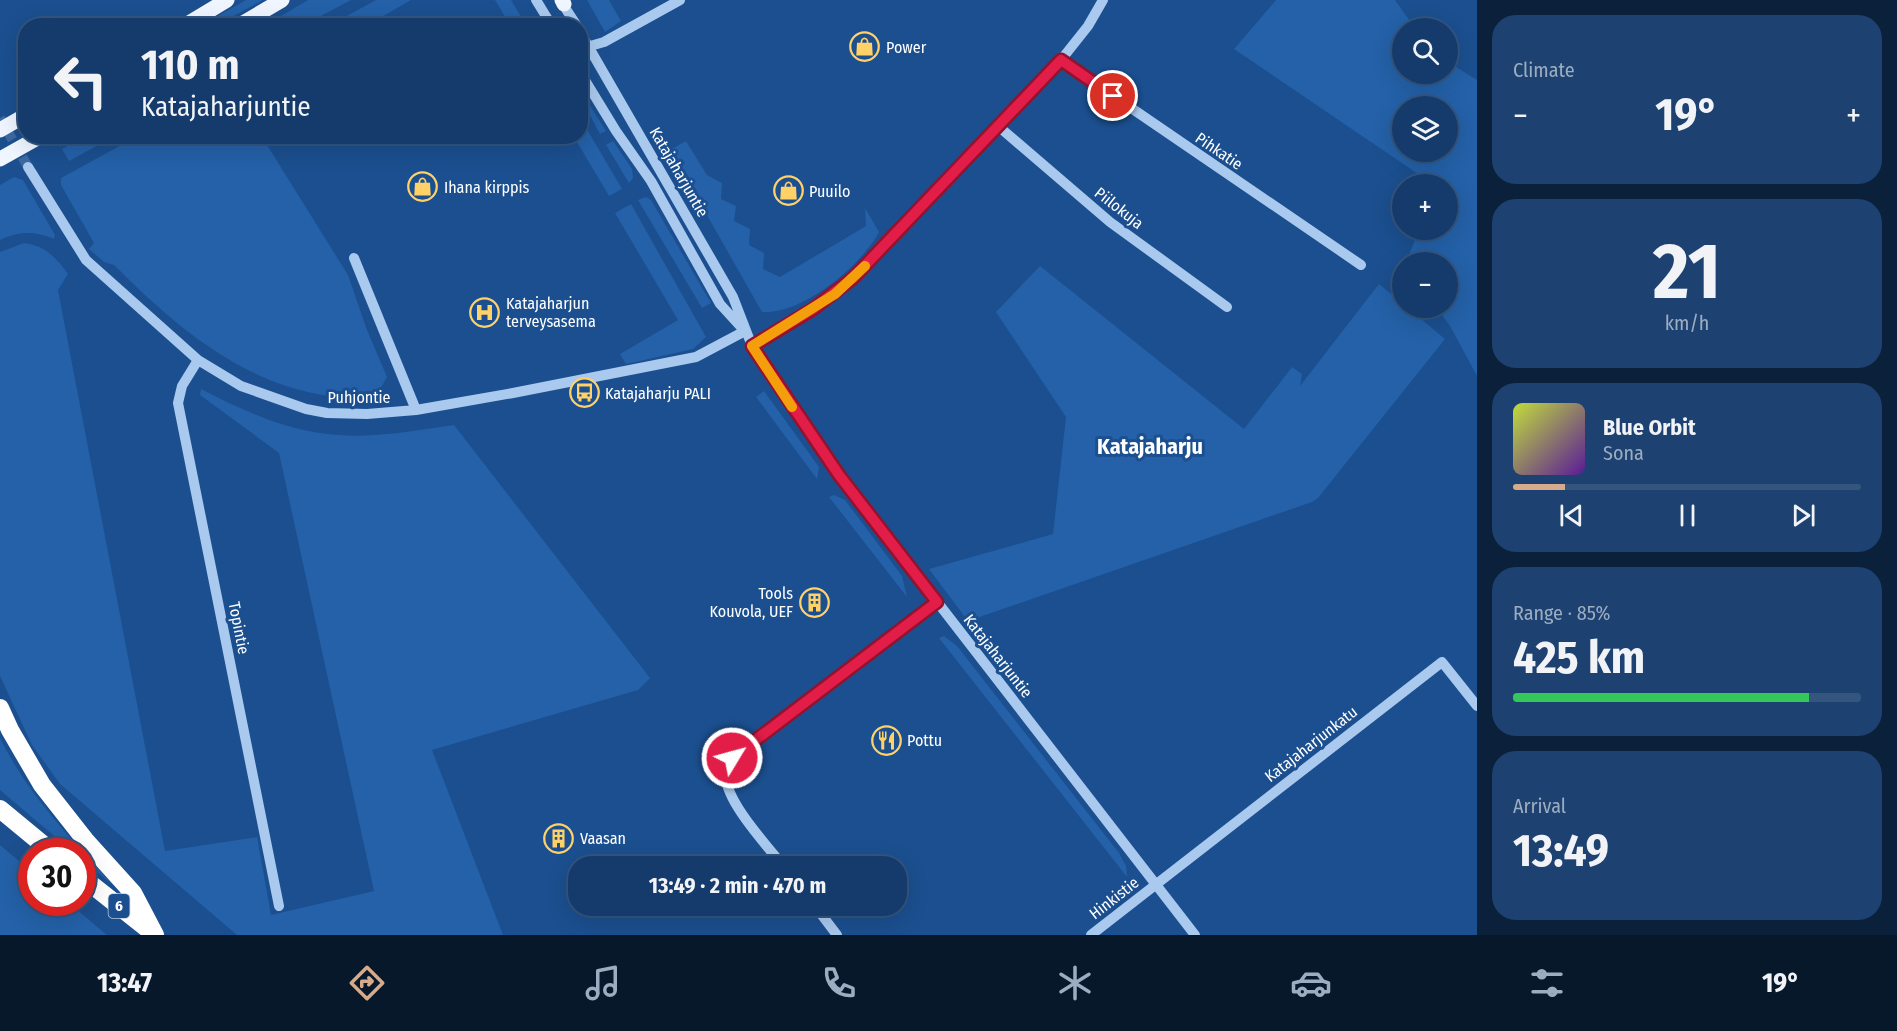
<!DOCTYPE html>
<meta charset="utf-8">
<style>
body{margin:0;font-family:"Fira Sans Condensed",sans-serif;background:#1d4271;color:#f1f3f6;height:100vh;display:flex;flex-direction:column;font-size:22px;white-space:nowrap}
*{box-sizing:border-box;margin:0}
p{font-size:20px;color:#9dadc1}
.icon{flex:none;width:33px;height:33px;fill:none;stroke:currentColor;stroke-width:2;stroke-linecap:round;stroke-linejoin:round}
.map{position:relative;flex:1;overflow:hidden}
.details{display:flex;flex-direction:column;gap:15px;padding:15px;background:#0b203b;width:420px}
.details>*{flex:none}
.top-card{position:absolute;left:18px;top:18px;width:570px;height:126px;border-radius:24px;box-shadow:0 6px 24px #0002,0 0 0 2px #33557e;background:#143b6b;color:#f1f3f6;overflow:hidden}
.buttons{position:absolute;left:1392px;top:18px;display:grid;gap:12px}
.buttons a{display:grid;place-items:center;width:66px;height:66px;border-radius:50%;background:#143b6b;box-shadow:0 6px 24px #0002,0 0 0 2px #33557e;font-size:30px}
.speed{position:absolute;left:18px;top:838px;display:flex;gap:12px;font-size:30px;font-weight:700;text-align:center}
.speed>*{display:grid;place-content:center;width:78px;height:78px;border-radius:50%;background:#143b6b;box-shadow:0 6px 24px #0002,0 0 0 2px #33557e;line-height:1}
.speed .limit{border:9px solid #d22;background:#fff;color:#111}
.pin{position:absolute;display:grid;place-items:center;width:51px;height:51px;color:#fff;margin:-26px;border:3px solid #fff;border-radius:50%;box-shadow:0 2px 6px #0007}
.me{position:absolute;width:66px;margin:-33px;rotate:53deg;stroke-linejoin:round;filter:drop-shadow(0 0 4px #0008)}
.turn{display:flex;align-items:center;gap:21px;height:126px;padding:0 24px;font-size:27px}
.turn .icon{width:78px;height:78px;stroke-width:2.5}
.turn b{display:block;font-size:42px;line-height:51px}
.big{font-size:45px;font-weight:700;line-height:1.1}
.details .widget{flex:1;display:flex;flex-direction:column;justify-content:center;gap:9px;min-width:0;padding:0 21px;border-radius:24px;background:#1d4271}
.details .dial{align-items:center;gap:0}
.dial b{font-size:78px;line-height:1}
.song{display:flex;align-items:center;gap:18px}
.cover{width:72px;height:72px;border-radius:9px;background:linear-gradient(135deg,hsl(70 70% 55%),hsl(270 70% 35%))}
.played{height:6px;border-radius:3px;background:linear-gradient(90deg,#d6ab8b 15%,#33557e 15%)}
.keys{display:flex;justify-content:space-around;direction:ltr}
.heat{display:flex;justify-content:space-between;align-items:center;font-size:33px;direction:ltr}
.charge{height:9px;border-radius:4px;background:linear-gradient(90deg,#34c759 85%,#33557e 0)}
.trip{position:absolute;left:568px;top:856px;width:339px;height:60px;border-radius:24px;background:#143b6b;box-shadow:0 6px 24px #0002,0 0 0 2px #33557e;font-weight:700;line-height:60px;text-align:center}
.tabs{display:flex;height:96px;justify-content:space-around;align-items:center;background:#08182b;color:#9dadc1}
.tabs .icon{width:42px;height:42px}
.tabs .selected{color:#d6ab8b}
.tabs b{font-size:27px;color:#f1f3f6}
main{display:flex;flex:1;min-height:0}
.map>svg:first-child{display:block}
.green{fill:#2461a8;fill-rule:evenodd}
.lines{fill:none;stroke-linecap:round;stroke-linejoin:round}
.minor-tunnel{stroke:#3d69a0;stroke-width:10;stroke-dasharray:10 5;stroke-linecap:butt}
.minor{stroke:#a9c9ee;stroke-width:10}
.major{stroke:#f0f6ff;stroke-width:15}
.highway{stroke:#fff;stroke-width:18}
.route-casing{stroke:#92132f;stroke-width:15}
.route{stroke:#e11d48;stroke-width:10}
.slow{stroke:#f59e0b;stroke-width:10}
.labels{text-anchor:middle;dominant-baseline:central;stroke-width:6;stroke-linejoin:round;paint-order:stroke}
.shield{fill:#1b4f8f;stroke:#bbcadd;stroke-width:1.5}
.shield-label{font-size:15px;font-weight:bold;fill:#fff}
.poi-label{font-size:16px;fill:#fff;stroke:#1b4f8f;text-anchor:start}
.street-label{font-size:16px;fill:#fff;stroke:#1b4f8f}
.district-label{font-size:22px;font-weight:bold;fill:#fff;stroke:#1b4f8f}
</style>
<main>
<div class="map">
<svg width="1477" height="935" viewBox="0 0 1477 935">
<rect width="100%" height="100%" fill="#1b4f8f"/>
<path class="green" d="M246 0H263L217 25H202Z
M308 0H351L304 25H266Z
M376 0H411L368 25H330Z
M495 0H511L526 25H510Z
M587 0H609L621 21 605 32Z
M1276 0H1395L1415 28H1402V74H1448V62L1477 80V376L1450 326 1437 308H1448V262H1413L1410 252 1419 230H1448V184H1416L1421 176 1234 49ZM1402 106H1448V152H1402Z
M580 90 606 131 600 134 581 99Z
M581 119 622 189 609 196 574 137 580 136Z
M86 136 113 137 69 161 62 149Z
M136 137H262L348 275 367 330 387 377 377 395C358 401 336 397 317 394 235 378 171 322 114 265L104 262 89 249 94 243 61 185V178Z
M613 141 632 169 633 178 629 183 606 145Z
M686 141 707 175 722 183 721 199 736 206 734 221 750 229 749 245 764 253 763 269 780 277 866 226 865 208 879 232C861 266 802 315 762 312L670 150Z
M14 177 23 180 55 235 54 239C34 231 20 231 0 240V185Z
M646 197 651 200 711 303 702 308 638 200Z
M631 204 706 337 693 349 626 364 620 354 678 320 615 213Z
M24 243C45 246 56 257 68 274L58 290 165 851 257 837 271 915 374 891 279 453 200 395 201 389C244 411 291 433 340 435 377 438 417 430 454 425L650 678 638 690 432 750 503 935H237L60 784 32 745 0 676V252Z
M1040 266 1244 429 1292 367 1302 374 1300 386 1379 284 1402 303V308H1408L1445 339 1318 498 1312 502 968 621 929 569 1053 534 1066 417 996 312Z
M764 391 819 467 817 479 756 397Z
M834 495 845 500 902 576 907 597 829 497Z
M944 636 957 646 1119 853 1126 866 1127 877 939 638Z
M0 738C28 795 72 840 114 886L83 860 82 852H73L0 790Z
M0 845 31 871 32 903H69L107 935H0Z"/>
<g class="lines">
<path class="minor-tunnel" d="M0 118 28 167"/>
<path class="minor" d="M536 0 552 26
M560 0 577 26
M580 32 733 297 752 346 839 475 1195 935
M580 49 604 42 680 0
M1061 60 1361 265
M580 72 616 131 651 181 720 304 741 327
M998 126 1110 222 1227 307
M28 167 86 260 198 360 241 386 306 409 327 413 367 414 416 410 513 393 696 357 745 331
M354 258 416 410
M752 346 813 309 853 278 1061 60 1088 26 1103 0
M198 360 182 386 178 403 279 906
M784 867C767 845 715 792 727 764L937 602
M815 906 837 935
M1091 935 1442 662 1477 706"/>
<path class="major" d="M562 0 564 4
M184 26 227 0
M238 26 282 0
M0 130 26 115
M0 159 41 136"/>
<path class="highway" d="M0 708 10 730 42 785 86 841 133 893 155 935
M0 809 52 852
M82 877 149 930"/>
</g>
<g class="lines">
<defs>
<path id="route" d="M732 758 937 602 839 475 752 346 813 309 853 278 1061 60 1113 96"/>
</defs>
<use href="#route" class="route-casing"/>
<use href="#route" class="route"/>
<path class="slow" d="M792 407 752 346 835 294 865 266"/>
</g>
<defs>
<symbol id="shop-ring" viewBox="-11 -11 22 22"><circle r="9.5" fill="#1b4f8f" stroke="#ffd166" stroke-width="1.5"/><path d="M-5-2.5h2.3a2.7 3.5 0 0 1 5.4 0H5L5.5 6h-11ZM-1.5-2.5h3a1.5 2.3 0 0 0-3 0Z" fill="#ffd166"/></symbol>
<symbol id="hospital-ring" viewBox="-11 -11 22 22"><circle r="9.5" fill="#1b4f8f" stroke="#ffd166" stroke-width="1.5"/><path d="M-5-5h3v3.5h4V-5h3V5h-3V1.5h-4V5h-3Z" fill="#ffd166"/></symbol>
<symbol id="bus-ring" viewBox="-11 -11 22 22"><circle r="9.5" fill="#1b4f8f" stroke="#ffd166" stroke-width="1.5"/><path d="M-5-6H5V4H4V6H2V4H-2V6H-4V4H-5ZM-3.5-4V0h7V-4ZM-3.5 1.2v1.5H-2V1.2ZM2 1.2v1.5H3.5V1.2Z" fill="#ffd166"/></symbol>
<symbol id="building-ring" viewBox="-11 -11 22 22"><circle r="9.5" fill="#1b4f8f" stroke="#ffd166" stroke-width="1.5"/><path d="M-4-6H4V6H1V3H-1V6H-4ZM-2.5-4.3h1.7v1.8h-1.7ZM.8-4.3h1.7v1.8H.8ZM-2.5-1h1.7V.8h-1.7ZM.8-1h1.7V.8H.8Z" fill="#ffd166"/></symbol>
<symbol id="restaurant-ring" viewBox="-11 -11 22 22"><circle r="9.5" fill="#1b4f8f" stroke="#ffd166" stroke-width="1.5"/><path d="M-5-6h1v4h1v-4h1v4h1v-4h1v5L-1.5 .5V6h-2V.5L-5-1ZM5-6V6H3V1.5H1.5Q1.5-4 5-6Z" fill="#ffd166"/></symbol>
</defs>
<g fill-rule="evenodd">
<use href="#shop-ring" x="848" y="30" width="33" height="33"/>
<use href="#shop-ring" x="406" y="170" width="33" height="33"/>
<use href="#shop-ring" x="772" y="174" width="33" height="33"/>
<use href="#hospital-ring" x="468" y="296" width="33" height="33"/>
<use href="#bus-ring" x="568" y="376" width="33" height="33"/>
<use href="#building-ring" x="798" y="586" width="33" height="33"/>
<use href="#restaurant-ring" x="870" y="724" width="33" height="33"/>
<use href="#building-ring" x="542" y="822" width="33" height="33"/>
</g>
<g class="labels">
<rect class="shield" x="108.5" y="894" width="21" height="24" rx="4.5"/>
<g class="shield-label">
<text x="119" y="906">6</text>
</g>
<g class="poi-label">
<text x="886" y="47">Power</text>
<text x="444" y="187">Ihana kirppis</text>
<text x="809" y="191">Puuilo</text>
<text x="506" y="303">Katajaharjun<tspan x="506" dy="18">terveysasema</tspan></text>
<text x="605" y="393">Katajaharju PALI</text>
<text x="793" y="593" text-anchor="end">Tools<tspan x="793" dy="18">Kouvola, UEF</tspan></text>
<text x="907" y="740">Pottu</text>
<text x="580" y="838">Vaasan</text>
</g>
<g class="street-label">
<text transform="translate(1219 151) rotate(34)">Pihkatie</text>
<text transform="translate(679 172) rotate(60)">Katajaharjuntie</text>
<text transform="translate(1119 208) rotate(38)">Piilokuja</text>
<text x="359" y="397">Puhjontie</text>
<text transform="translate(239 628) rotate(79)">Topintie</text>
<text transform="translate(998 656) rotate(52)">Katajaharjuntie</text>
<text transform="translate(1311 744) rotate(-38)">Katajaharjunkatu</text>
<text transform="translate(1114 898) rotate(-38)">Hinkistie</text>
</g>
<g class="district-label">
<text x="1150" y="446">Katajaharju</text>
</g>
</g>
</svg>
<div class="buttons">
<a><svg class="icon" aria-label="search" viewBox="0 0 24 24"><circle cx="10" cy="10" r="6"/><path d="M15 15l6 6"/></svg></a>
<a><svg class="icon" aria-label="layers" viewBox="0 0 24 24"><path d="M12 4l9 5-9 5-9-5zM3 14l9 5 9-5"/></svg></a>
<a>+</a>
<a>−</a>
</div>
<div class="speed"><div class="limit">30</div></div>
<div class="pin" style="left:1113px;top:96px;background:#d93025"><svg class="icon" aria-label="arrive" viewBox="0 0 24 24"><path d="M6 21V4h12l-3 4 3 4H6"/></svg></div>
<svg class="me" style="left:732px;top:758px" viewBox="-20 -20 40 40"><circle r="17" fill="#e11d48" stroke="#fff" stroke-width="3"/><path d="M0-11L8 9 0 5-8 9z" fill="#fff"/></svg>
<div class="trip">13:49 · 2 min · 470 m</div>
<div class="top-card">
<div class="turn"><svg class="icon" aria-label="left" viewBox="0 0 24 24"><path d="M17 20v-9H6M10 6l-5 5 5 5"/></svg><div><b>110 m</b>Katajaharjuntie</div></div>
</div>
</div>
<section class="details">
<div class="widget"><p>Climate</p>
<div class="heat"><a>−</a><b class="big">19°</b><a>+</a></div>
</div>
<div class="widget dial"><b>21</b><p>km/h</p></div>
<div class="widget">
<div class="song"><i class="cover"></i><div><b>Blue Orbit</b><p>Sona</p></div></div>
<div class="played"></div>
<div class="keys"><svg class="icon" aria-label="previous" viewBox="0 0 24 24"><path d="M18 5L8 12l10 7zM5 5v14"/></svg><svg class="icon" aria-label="pause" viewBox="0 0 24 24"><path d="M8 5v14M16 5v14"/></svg><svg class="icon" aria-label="next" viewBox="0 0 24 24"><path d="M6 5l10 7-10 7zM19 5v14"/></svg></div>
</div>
<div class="widget"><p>Range · 85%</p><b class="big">425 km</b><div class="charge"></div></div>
<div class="widget"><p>Arrival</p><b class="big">13:49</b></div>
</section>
</main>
<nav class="tabs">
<b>13:47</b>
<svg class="icon selected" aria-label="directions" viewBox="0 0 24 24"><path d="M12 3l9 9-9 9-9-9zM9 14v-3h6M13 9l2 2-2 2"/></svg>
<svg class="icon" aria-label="music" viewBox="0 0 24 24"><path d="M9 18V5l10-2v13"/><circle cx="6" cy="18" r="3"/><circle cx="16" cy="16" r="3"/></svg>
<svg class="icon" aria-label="phone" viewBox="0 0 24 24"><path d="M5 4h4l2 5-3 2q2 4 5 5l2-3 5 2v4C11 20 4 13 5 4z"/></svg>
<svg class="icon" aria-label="climate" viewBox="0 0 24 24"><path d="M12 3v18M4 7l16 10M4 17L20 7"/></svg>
<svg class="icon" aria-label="car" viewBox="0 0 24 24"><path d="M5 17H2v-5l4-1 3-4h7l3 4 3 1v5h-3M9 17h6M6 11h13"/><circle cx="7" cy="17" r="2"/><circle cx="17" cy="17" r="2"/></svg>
<svg class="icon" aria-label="filters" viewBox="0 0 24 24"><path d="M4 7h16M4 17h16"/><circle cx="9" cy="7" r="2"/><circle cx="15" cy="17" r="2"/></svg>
<b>19°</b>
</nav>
